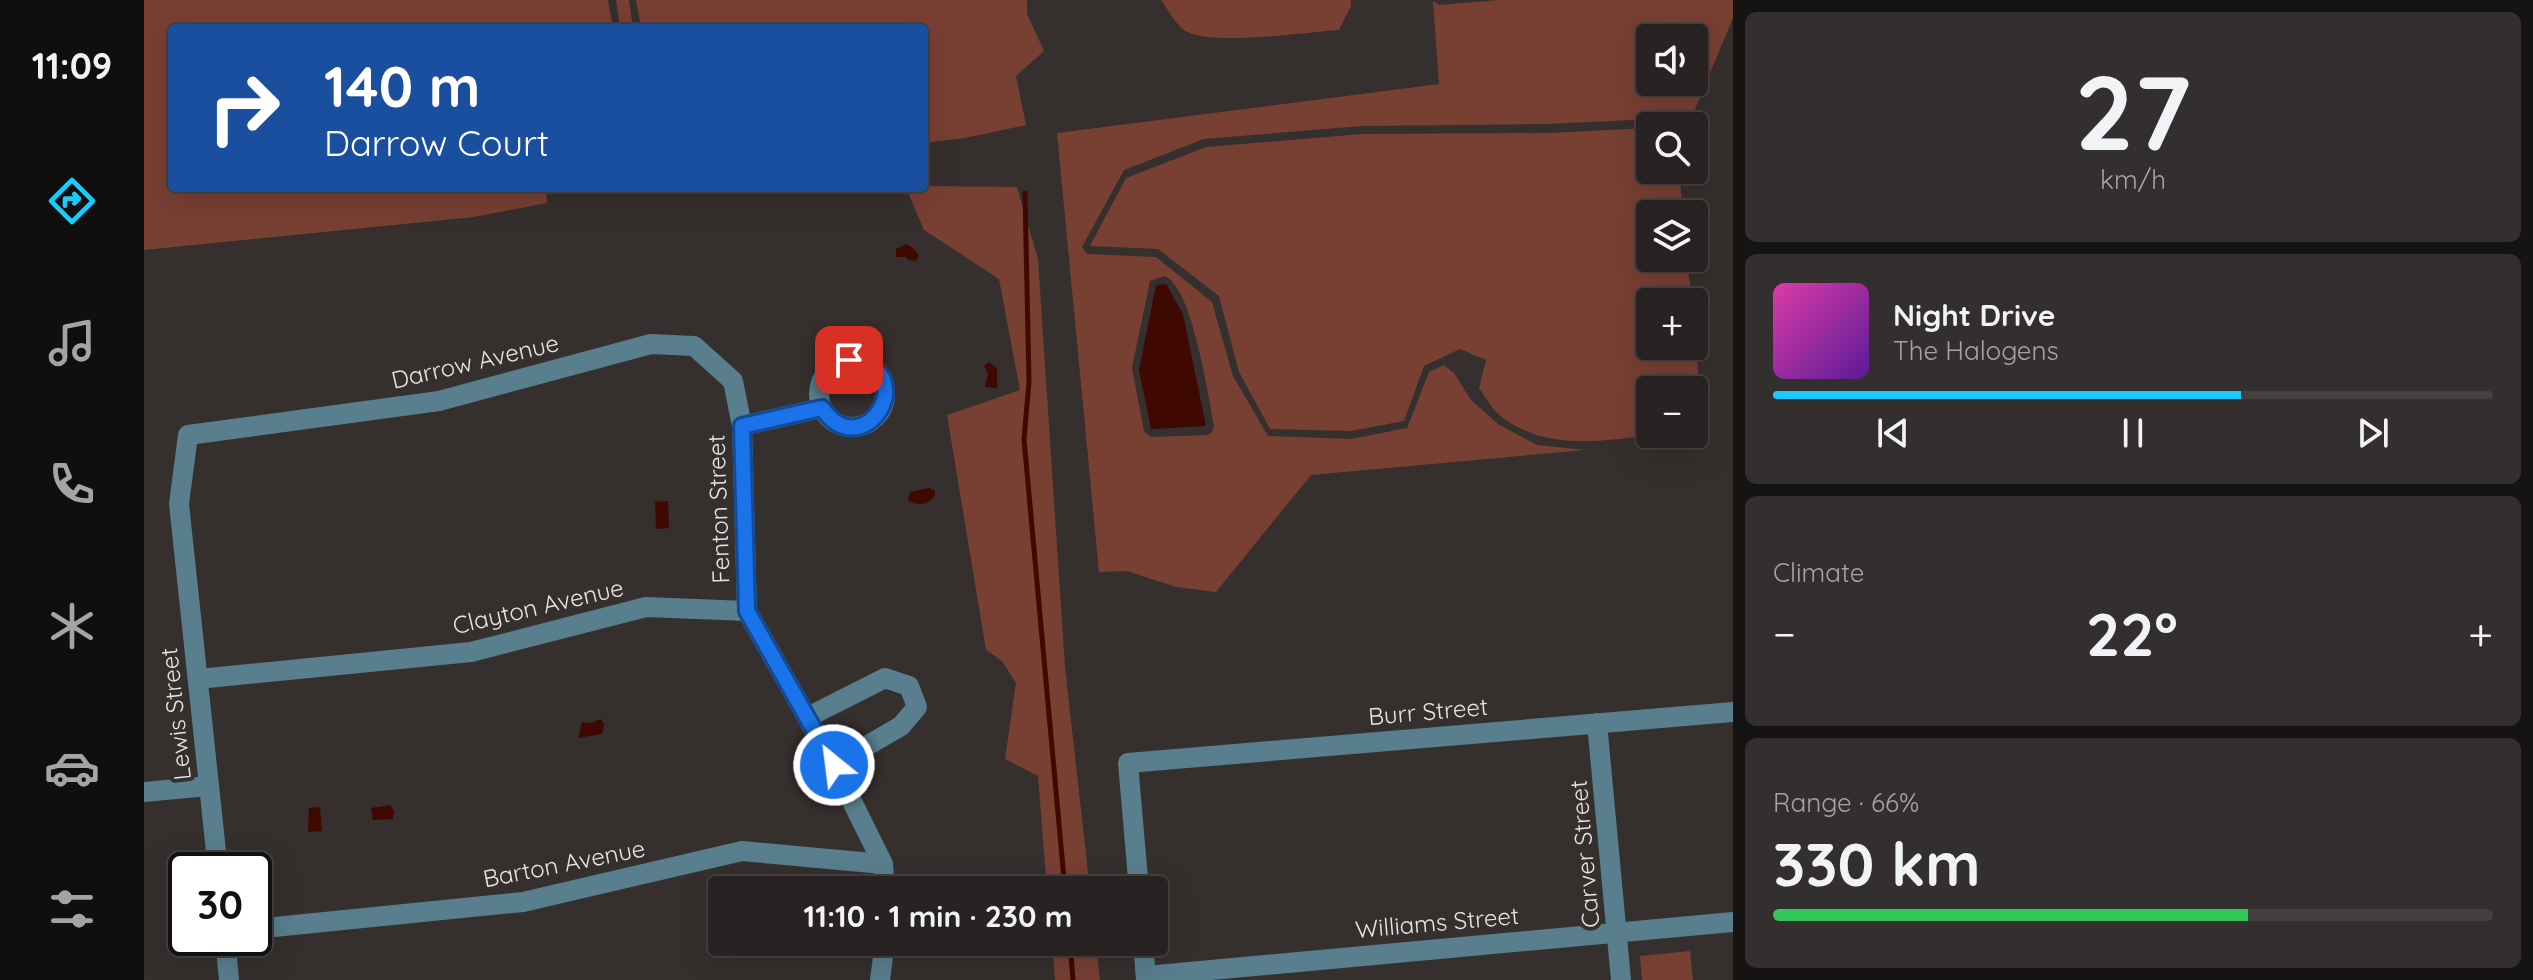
<!DOCTYPE html>
<meta charset="utf-8">
<style>
body{margin:0;font-family:Quicksand,sans-serif;background:#342f2f;color:#f1f3f6;height:100vh;display:flex;flex-direction:column;font-size:30px;white-space:nowrap}
*{box-sizing:border-box;margin:0}
p{font-size:26px;color:#a5a4a5}
.icon{flex:none;width:44px;height:44px;fill:none;stroke:currentColor;stroke-width:2;stroke-linecap:round;stroke-linejoin:round}
.map{position:relative;flex:1;overflow:hidden}
.details{display:flex;flex-direction:column;gap:12px;padding:12px;background:#161313;width:800px}
.details>*{flex:none}
.guide{position:absolute;left:24px;top:24px;width:760px;height:168px;border-radius:8px;box-shadow:0 8px 32px #0002,0 0 0 2px #444040;background:#1a4fa0;color:#fff;overflow:hidden}
.buttons{position:absolute;left:1492px;top:24px;display:grid;gap:16px}
.buttons a{display:grid;place-items:center;width:72px;height:72px;border-radius:8px;background:#282322;box-shadow:0 8px 32px #0002,0 0 0 2px #444040;font-size:40px}
.speed{position:absolute;left:24px;top:852px;display:flex;gap:16px;font-size:40px;font-weight:700;text-align:center}
.speed>*{display:grid;place-content:center;width:104px;height:104px;border-radius:50%;background:#282322;box-shadow:0 8px 32px #0002,0 0 0 2px #444040;line-height:1}
.speed .limit{border:4px solid #111;border-radius:12px;background:#fff;color:#111}
.pin{position:absolute;display:grid;place-items:center;width:68px;height:68px;color:#fff;margin:-34px;border-radius:16px;box-shadow:0 4px 12px #0006}
.me{position:absolute;width:88px;margin:-44px;rotate:331deg;stroke-linejoin:round;filter:drop-shadow(0 0 6px #0008)}
.turn{display:flex;align-items:center;gap:28px;height:168px;padding:0 24px;font-size:36px}
.turn .icon{width:104px;height:104px;stroke-width:2.5}
.turn b{display:block;font-size:56px;line-height:68px}
.big{font-size:60px;font-weight:800;line-height:1.1}
.details .card{flex:1;display:flex;flex-direction:column;justify-content:center;gap:12px;min-width:0;padding:0 28px;border-radius:12px;background:#342f2f}
.details .dial{align-items:center;gap:0}
.dial b{font-size:104px;line-height:1}
.song{display:flex;align-items:center;gap:24px}
.cover{width:96px;height:96px;border-radius:12px;background:linear-gradient(135deg,hsl(320 70% 55%),hsl(270 70% 35%))}
.played{height:8px;border-radius:4px;background:linear-gradient(90deg,#19cafc 65%,#444040 65%)}
.keys{display:flex;justify-content:space-around;direction:ltr}
.heat{display:flex;justify-content:space-between;align-items:center;font-size:44px;direction:ltr}
.charge{height:12px;border-radius:6px;background:linear-gradient(90deg,#34c759 66%,#444040 0)}
.trip{position:absolute;left:564px;top:876px;width:460px;height:80px;border-radius:8px;background:#282322;box-shadow:0 8px 32px #0002,0 0 0 2px #444040;font-weight:800;line-height:80px;text-align:center}
main{display:flex;flex:1;min-height:0}
.tab-bar{display:flex;flex-direction:column;width:144px;justify-content:space-around;align-items:center;background:#100e0e;color:#a5a4a5}
.tab-bar .icon{width:56px;height:56px}
.tab-bar .active{color:#19cafc}
.tab-bar b{font-size:36px;color:#f1f3f6}
.map>svg:first-child{display:block}
.green{fill:#783f33;fill-rule:evenodd}
.water{fill:#3f0801}
.lines{fill:none;stroke-linecap:round;stroke-linejoin:round}
.stream{stroke:#3f0801;stroke-width:5}
.minor{stroke:#597e8d;stroke-width:20}
.route-casing{stroke:#114b97;stroke-width:20}
.route{stroke:#1a73e8;stroke-width:14}
.labels{text-anchor:middle;dominant-baseline:central;stroke-width:8;stroke-linejoin:round;paint-order:stroke}
.street-label{font-size:24px;fill:#e8e4e3;stroke:#352f2e}
</style>
<main>
<nav class="tab-bar">
<b>11:09</b>
<svg class="icon active" aria-label="directions" viewBox="0 0 24 24"><path d="M12 3l9 9-9 9-9-9zM9 14v-3h6M13 9l2 2-2 2"/></svg>
<svg class="icon" aria-label="music" viewBox="0 0 24 24"><path d="M9 18V5l10-2v13"/><circle cx="6" cy="18" r="3"/><circle cx="16" cy="16" r="3"/></svg>
<svg class="icon" aria-label="phone" viewBox="0 0 24 24"><path d="M5 4h4l2 5-3 2q2 4 5 5l2-3 5 2v4C11 20 4 13 5 4z"/></svg>
<svg class="icon" aria-label="climate" viewBox="0 0 24 24"><path d="M12 3v18M4 7l16 10M4 17L20 7"/></svg>
<svg class="icon" aria-label="car" viewBox="0 0 24 24"><path d="M5 17H2v-5l4-1 3-4h7l3 4 3 1v5h-3M9 17h6M6 11h13"/><circle cx="7" cy="17" r="2"/><circle cx="17" cy="17" r="2"/></svg>
<svg class="icon" aria-label="filters" viewBox="0 0 24 24"><path d="M4 7h16M4 17h16"/><circle cx="9" cy="7" r="2"/><circle cx="15" cy="17" r="2"/></svg>
</nav>
<div class="map">
<svg width="1589" height="980" viewBox="0 0 1589 980">
<rect width="100%" height="100%" fill="#352f2e"/>
<path class="green" d="M0 0H464L469 28H28V188H402L403 203 330 217 0 250Z
M472 0H485L489 28H476Z
M492 0H883V14L900 51 872 76 882 125 821 138 780 143V28H497Z
M1017 0H1207V6L1195 30C1164 32 1062 47 1040 30 1031 23 1023 9 1017 0Z
M1355 0H1589V18L1544 126H1538L1532 118 1403 124 1218 126 1060 139 980 170 938 247 943 254 1012 257 1068 302 1089 376 1124 436 1207 439 1263 428 1285 372 1300 365 1310 373 1327 400 1354 424 1393 445 1441 450 1167 475 1072 592 1032 587 983 571 955 572 913 133 1295 84 1289 1 1295 5ZM1506 38H1550V82H1506ZM1020 276C1048 285 1064 395 1070 425L1068 432 1063 435 1007 437 1000 431 988 368 1006 281Z
M1506 128V170H1535L1539 214H1506V258H1543L1548 302H1506V346H1550V328L1559 426 1550 427V390H1506V434H1510C1460 442 1402 450 1359 418 1349 411 1342 398 1335 388L1342 360 1316 349 1280 366 1260 421 1207 431 1126 429 1095 372 1075 296 1014 249 946 246 982 178 1062 147 1218 134 1404 133Z
M780 186 873 187 894 259 921 667 946 890H903L894 776 861 759 872 683 858 661 842 650 803 415 876 390 855 279 780 230 762 188Z
M908 942H952L956 980H911Z
M1546 951 1549 980H1498L1496 956Z"/>
<path class="water" d="M762 244 769 248 775 255 772 261 764 260 762 257H752V249Z
M1022 284 1039 314 1062 426 1007 429 995 370 1012 285Z
M845 362 853 368V388L841 387 844 374 840 366Z
M785 488 791 491V495C785 505 775 506 764 501L766 492Z
M524 501 525 528 512 529 511 502Z
M457 719 460 724 458 734 434 738 438 722 447 723Z
M246 805 250 811 249 819 229 820 227 808Z
M176 807 178 831 164 832 165 808Z"/>
<g class="lines">
<path class="stream" d="M881 193 885 382 880 439 921 890
M926 942 929 980"/>
<path class="minor" d="M675 394a33 33 0 1 1 66 0a33 33 0 1 1-66 0Z
M598 426 678 408
M54 679 327 652 502 607 603 611
M664 717 741 678 765 686 773 707 757 726 690 765
M1453 723 1477 980
M0 792 64 786
M74 870 35 504 44 435 295 401 507 344 550 346 589 381 598 426 603 611 690 765 739 864 741 890
M995 890 984 763 1589 712
M110 929 379 902 598 851 739 864
M81 938 85 980
M999 942 1002 980
M1002 976 1589 922
M736 980 741 942"/>
</g>
<g class="lines">
<defs>
<path id="route" d="M690 765 603 611 598 426 678 408C720 469 781 368 705 360"/>
</defs>
<use href="#route" class="route-casing"/>
<use href="#route" class="route"/>
</g>
<g class="labels">
<g class="street-label">
<text transform="translate(331 361) rotate(-13)">Darrow Avenue</text>
<text transform="translate(574 509) rotate(-92)">Fenton Street</text>
<text transform="translate(394 606) rotate(-13)">Clayton Avenue</text>
<text transform="translate(1284 711) rotate(-5)">Burr Street</text>
<text transform="translate(31 714) rotate(-96)">Lewis Street</text>
<text transform="translate(1440 854) rotate(-95)">Carver Street</text>
<text transform="translate(420 863) rotate(-11)">Barton Avenue</text>
<text transform="translate(1293 922) rotate(-5)">Williams Street</text>
</g>
</g>
</svg>
<div class="buttons">
<a><svg class="icon" aria-label="sound" viewBox="0 0 24 24"><path d="M4 9h4l5-4v14l-5-4H4zM17 9q2 3 0 6"/></svg></a>
<a><svg class="icon" aria-label="search" viewBox="0 0 24 24"><circle cx="10" cy="10" r="6"/><path d="M15 15l6 6"/></svg></a>
<a><svg class="icon" aria-label="layers" viewBox="0 0 24 24"><path d="M12 4l9 5-9 5-9-5zM3 14l9 5 9-5"/></svg></a>
<a>+</a>
<a>−</a>
</div>
<div class="speed"><div class="limit">30</div></div>
<div class="pin" style="left:705px;top:360px;background:#d93025"><svg class="icon" aria-label="arrive" viewBox="0 0 24 24"><path d="M6 21V4h12l-3 4 3 4H6"/></svg></div>
<svg class="me" style="left:690px;top:765px" viewBox="-20 -20 40 40"><circle r="17" fill="#1a73e8" stroke="#fff" stroke-width="3"/><path d="M0-11L8 9 0 5-8 9z" fill="#fff"/></svg>
<div class="trip">11:10 · 1 min · 230 m</div>
<div class="guide">
<div class="turn"><svg class="icon" aria-label="right" viewBox="0 0 24 24"><path d="M7 20v-9h11M14 6l5 5-5 5"/></svg><div><b>140 m</b>Darrow Court</div></div>
</div>
</div>
<section class="details">
<div class="card dial"><b>27</b><p>km/h</p></div>
<div class="card">
<div class="song"><i class="cover"></i><div><b>Night Drive</b><p>The Halogens</p></div></div>
<div class="played"></div>
<div class="keys"><svg class="icon" aria-label="previous" viewBox="0 0 24 24"><path d="M18 5L8 12l10 7zM5 5v14"/></svg><svg class="icon" aria-label="pause" viewBox="0 0 24 24"><path d="M8 5v14M16 5v14"/></svg><svg class="icon" aria-label="next" viewBox="0 0 24 24"><path d="M6 5l10 7-10 7zM19 5v14"/></svg></div>
</div>
<div class="card"><p>Climate</p>
<div class="heat"><a>−</a><b class="big">22°</b><a>+</a></div>
</div>
<div class="card"><p>Range · 66%</p><b class="big">330 km</b><div class="charge"></div></div>
</section>
</main>
